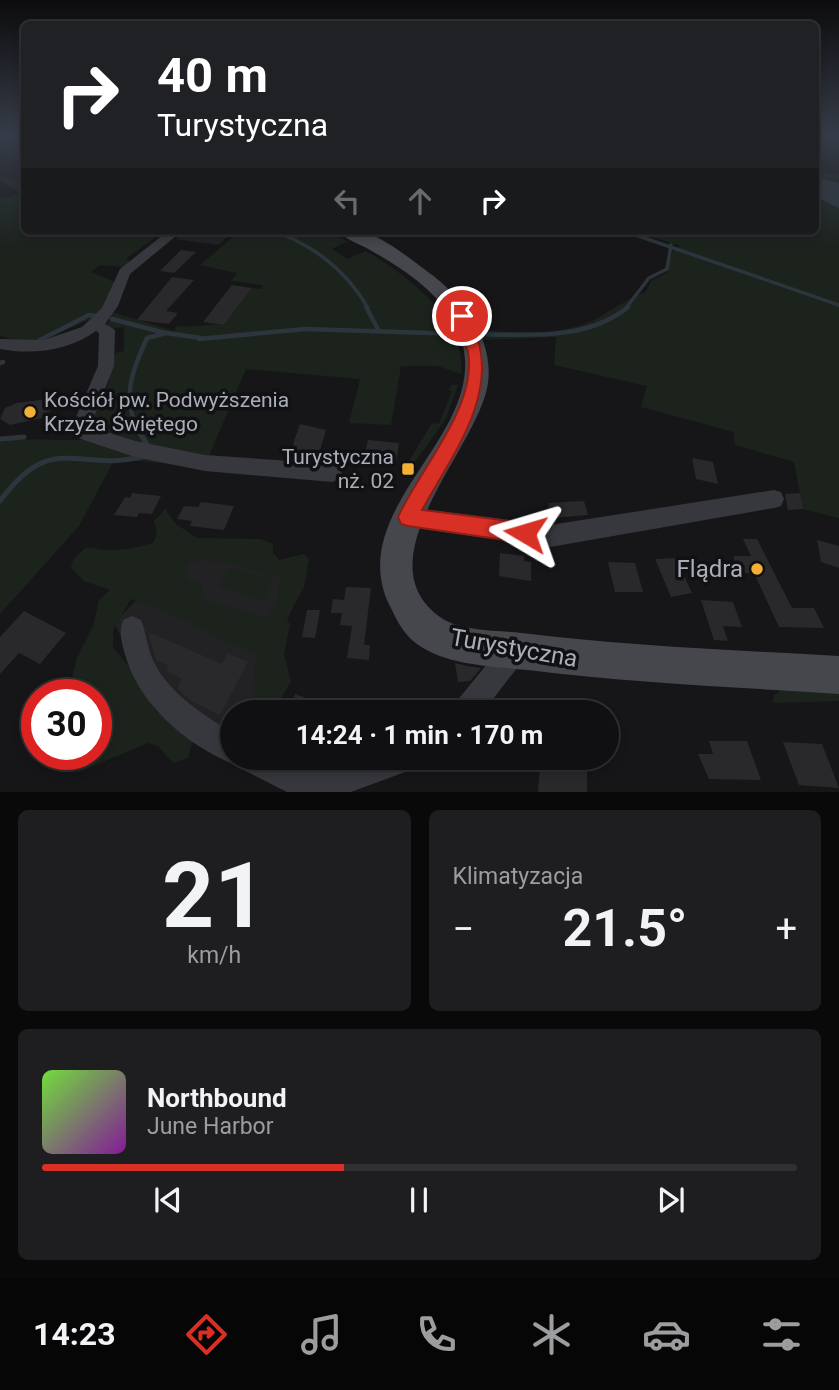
<!DOCTYPE html>
<html lang="pl">
<meta charset="utf-8">
<style>
body{margin:0;font-family:Roboto,sans-serif;background:#1e1e20;color:#f1f3f6;height:100vh;display:flex;flex-direction:column;font-size:26px;white-space:nowrap}
*{box-sizing:border-box;margin:0}
p{font-size:23px;color:#9c9d9f}
.icon{flex:none;width:38px;height:38px;fill:none;stroke:currentColor;stroke-width:2;stroke-linecap:round;stroke-linejoin:round}
.map{position:relative;height:792px;overflow:hidden}
.drawer{display:flex;flex-direction:column;gap:18px;padding:18px;background:#09090a;flex:1}
.drawer>*{flex:none}
.hud{position:absolute;left:21px;top:21px;width:798px;height:214px;border-radius:10px;box-shadow:0 4px 10px #0003,0 0 0 2px #303032;background:#202124;color:#fff;overflow:hidden}
.speed{position:absolute;left:21px;top:679px;display:flex;gap:14px;font-size:35px;font-weight:700;text-align:center}
.speed>*{display:grid;place-content:center;width:91px;height:91px;border-radius:50%;background:#101012;box-shadow:0 4px 10px #0003,0 0 0 2px #303032;line-height:1}
.speed .limit{border:10px solid #d22;background:#fff;color:#111}
.pin{position:absolute;display:grid;place-items:center;width:60px;height:60px;color:#fff;margin:-30px;border:4px solid #fff;border-radius:50%;box-shadow:0 2px 7px #0007}
.me{position:absolute;width:77px;margin:-38px;rotate:277deg;stroke-linejoin:round;filter:drop-shadow(0 0 5px #0008)}
.turn{display:flex;align-items:center;gap:24px;height:147px;padding:0 21px;font-size:32px}
.turn .icon{width:91px;height:91px;stroke-width:2.5}
.turn b{display:block;font-size:49px;line-height:60px}
.lanes{display:flex;align-items:center;height:66px;padding:0 21px;background:#0003;justify-content:center;gap:35px;direction:ltr}
.lanes .off{opacity:.35}
.big{font-size:52px;font-weight:700;line-height:1.1}
.drawer .widget{flex:1;display:flex;flex-direction:column;justify-content:center;gap:10px;min-width:0;padding:0 24px;border-radius:10px;background:#1e1e20}
.drawer .dial{align-items:center;gap:0}
.dial b{font-size:91px;line-height:1}
.song{display:flex;align-items:center;gap:21px}
.cover{width:84px;height:84px;border-radius:10px;background:linear-gradient(135deg,hsl(100 70% 55%),hsl(290 70% 35%))}
.played{height:7px;border-radius:4px;background:linear-gradient(90deg,#d93025 40%,#303032 40%)}
.keys{display:flex;justify-content:space-around;direction:ltr}
.heat{display:flex;justify-content:space-between;align-items:center;font-size:38px;direction:ltr}
.drawer .tiles{flex:1;display:grid;gap:18px;grid-template-columns:1fr 1fr}
.widget:last-child{grid-column:span 2}
.trip{position:absolute;left:220px;top:700px;width:399px;height:70px;border-radius:35px;background:#101012;box-shadow:0 4px 10px #0003,0 0 0 2px #303032;font-weight:700;line-height:70px;text-align:center}
.tab-bar{display:flex;height:112px;justify-content:space-around;align-items:center;background:#060607;color:#9c9d9f}
.tab-bar .icon{width:49px;height:49px}
.tab-bar .active{color:#d93025}
.tab-bar b{font-size:32px;color:#f1f3f6}
.map>svg:first-child{display:block}
.built{fill:#222225}
.green{fill:#1c231d;fill-rule:evenodd}
.water{fill:#2c353c}
.lines{fill:none;stroke-linecap:round;stroke-linejoin:round}
.stream-far2{stroke:#2c353c;stroke-width:3.5}
.stream-far1{stroke:#2c353c;stroke-width:4.5}
.stream{stroke:#2c353c;stroke-width:5}
.building{fill:#29292c}
.street{fill:#37383d;fill-rule:evenodd}
.secondary{fill:#45474d;fill-rule:evenodd}
.route{fill:#d93025;stroke:#8d1f18;stroke-width:2}
.poi-dot{fill:#f2b134;stroke:#111113;stroke-width:2.5}
.labels{text-anchor:middle;dominant-baseline:central;stroke-width:7;stroke-linejoin:round;paint-order:stroke}
.poi-label{font-size:21px;fill:#a8adb8;stroke:#111113;text-anchor:start}
.near-poi-label{font-size:24px;fill:#a8adb8;stroke:#111113;text-anchor:end}
.near-street-label{font-size:24px;fill:#a8adb8;stroke:#111113}
</style>
<div class="map">
<svg width="839" height="792" viewBox="0 0 839 792">
<rect width="100%" height="100%" fill="#161618"/>
<path class="built" d="M186 231H234L218 245 176 239Z
M189 547 304 579 248 712H233V748L149 691 114 623Z"/>
<path class="green" d="M816 171 839 175V518L803 509 794 462 735 445 734 432 641 407 647 386 554 365 556 337 481 340 478 329C515 334 556 336 592 321 605 315 636 293 645 293L652 280 667 273 673 249 681 246 632 231H816Z
M0 174 24 183V231H164L127 258 129 262 124 267 100 265 91 272 116 282 106 310 174 331 177 326C195 328 208 323 224 325L252 288 261 289 263 285 231 281 237 273 200 265 240 231H325L347 241 332 249 347 259 366 251C409 277 467 319 461 374L438 366H401L391 425 349 423 360 379 246 369 204 468 123 459 112 464 79 526 0 614V439L82 440 108 385 115 353 124 351V327L112 329 105 326 111 319 95 317 34 344 0 336V197L6 198 20 193 0 181Z
M451 385H458L445 420 415 462 409 461 432 423 439 424 452 392 449 390Z
M165 509 176 524 197 538 261 539 273 544V553L279 560 304 554 309 559 304 587 287 619 290 625 284 654 291 682 272 712H251L256 654 219 639 189 621 131 599 113 630V647L141 681 144 692 157 712 193 741 188 758 173 763 158 746 148 743 79 772 75 770V754H96V695H83L72 678 77 658 93 626 99 600 110 590 84 581 71 568 73 560 85 548C94 547 100 551 109 550 121 550 143 548 154 542L157 532 154 521ZM199 560 234 564 280 578 278 598 269 615 262 617 203 599 200 595 202 583 200 579 189 582 183 575 189 564Z
M230 567 274 579 264 601 219 587Z
M839 689V701L773 703 774 695 781 690Z"/>
<path class="water" d="M816 178 839 183V208L816 197Z"/>
<g class="lines">
<path class="stream-far2" d="M624 231 839 305
M284 235C320 250 348 274 368 308
M626 308 649 278 667 269 671 245"/>
<path class="stream-far1" d="M366 307 379 331
M112 319 165 333
M476 334C526 335 587 341 628 307
M199 339 305 329 461 334
M40 340 89 315 95 316
M0 363 3 362
M139 432C121 397 132 372 147 338L166 333 201 338"/>
<path class="stream" d="M138 430 148 446
M0 439 24 437
M0 501C53 429 77 474 145 456"/>
</g>
<path class="building" d="M181 250 196 252 174 273 160 271Z
M172 277 194 280 166 311 178 313 169 324 137 320Z
M232 285 252 288 224 325 203 322Z
M56 398 47 417 10 425 0 419 5 408 17 403Z
M300 424 326 430 320 450H291Z
M368 440 399 443 396 462 364 458Z
M692 458 713 462 718 484 696 479Z
M132 493 161 496 152 514 139 513 137 517 114 515 125 497 130 498Z
M800 493 803 509 788 510 785 494Z
M584 501 588 515 552 518 548 503Z
M201 502 234 506 224 530 190 526 192 521 177 519 184 506 198 507Z
M743 539H757L792 608H814L824 628 779 627 754 573H739L733 556H751Z
M817 540 839 546V568L821 562Z
M500 553 524 556V561L531 562V581L499 576Z
M676 558 692 593 671 597 655 559Z
M608 562 635 563 643 592H615Z
M346 587 371 588 364 645H370L369 660 347 658 352 626 340 625 342 613H331L333 599 344 600Z
M701 600 733 602 742 627 723 626 728 641 714 640Z
M307 610H320L315 638 302 637Z
M24 611 66 633 40 664 19 653 0 674V637Z
M151 633 222 664 227 653 248 662 220 715 191 701 177 688 182 679 166 671 169 666 156 660 149 636Z
M455 663 467 666 481 668 470 681 458 682Z
M295 694 341 711V712H288Z
M709 741H747L761 780 709 779 698 754H713Z
M783 742 822 744 839 788 799 785Z
M554 758H587V792H538L540 766 554 771Z"/>
<g class="lines">
<path class="street" d="M168 231H182L130 274 118 306 105 324 115 330 114 366 90 427 135 441 205 455 332 464 339 467 342 473 339 479 332 482 205 471 135 457 72 436 70 431 98 366 99 333 96 331C69 351 32 355 0 349V339L44 340 82 327 102 308 120 269Z
M774 490 781 492 784 499 781 506 774 508 550 547 408 527 400 524 397 517 400 510 408 507 550 525Z
M132 616 141 620C146 632 147 646 152 658 166 691 203 715 233 733V758H282L308 770 323 771 362 758H421L416 768 351 792H287L240 768 237 762 233 764C185 744 137 703 124 651 121 640 119 631 123 620Z
M515 637 524 641 528 650 524 659 483 712H452L456 702 506 641Z"/>
<path class="secondary" d="M339 231C345 231 353 230 360 231 383 236 409 258 428 272 462 296 494 338 488 383 479 448 360 559 440 617 461 632 497 630 522 633 628 646 733 650 839 656V694C735 687 631 683 528 670 491 666 442 666 412 640 400 629 394 614 387 600 346 499 504 426 456 326 439 292 402 268 370 250 360 244 346 240 339 231Z"/>
</g>
<linearGradient id="sky" x2="0" y2="1"><stop stop-color="#0c0c0d"/><stop offset="0.55" stop-color="#363c48"/><stop offset="1" stop-color="#363c48" stop-opacity="0"/></linearGradient>
<rect width="839" height="247" fill="url(#sky)"/>
<path class="route" d="M462 312C471 315 472 325 476 334 499 396 451 457 422 510L525 523 532 526 535 533 532 540 525 543 408 526 401 524 398 517C419 470 478 406 468 352 465 340 459 328 455 316Z"/>
<g class="poi-dot">
<circle cx="30" cy="412" r="7"/>
<rect x="401" y="462" width="14" height="14" rx="3.5"/>
<circle cx="757" cy="569" r="7"/>
</g>
<g class="labels">
<g class="poi-label">
<text x="44" y="400">Kościół pw. Podwyższenia<tspan x="44" dy="24">Krzyża Świętego</tspan></text>
<text x="394" y="457" text-anchor="end">Turystyczna<tspan x="394" dy="24">nż. 02</tspan></text>
</g>
<g class="near-poi-label">
<text x="743" y="569">Flądra</text>
</g>
<g class="near-street-label">
<text transform="translate(514 648) rotate(10)">Turystyczna</text>
</g>
</g>
</svg>
<div class="speed"><div class="limit">30</div></div>
<div class="pin" style="left:462px;top:316px;background:#d93025"><svg class="icon" aria-label="arrive" viewBox="0 0 24 24"><path d="M6 21V4h12l-3 4 3 4H6"/></svg></div>
<svg class="me" style="left:525px;top:533px" viewBox="-20 -20 40 40"><path d="M0-17L14 15 0 8-14 15z" fill="#d93025" stroke="#fff" stroke-width="4"/></svg>
<div class="trip">14:24 · 1 min · 170 m</div>
<div class="hud">
<div class="turn"><svg class="icon" aria-label="right" viewBox="0 0 24 24"><path d="M7 20v-9h11M14 6l5 5-5 5"/></svg><div><b>40 m</b>Turystyczna</div></div>
<div class="lanes"><svg class="icon off" aria-label="left" viewBox="0 0 24 24"><path d="M17 20v-9H6M10 6l-5 5 5 5"/></svg><svg class="icon off" aria-label="ahead" viewBox="0 0 24 24"><path d="M12 20V5M6 11l6-6 6 6"/></svg><svg class="icon" aria-label="right" viewBox="0 0 24 24"><path d="M7 20v-9h11M14 6l5 5-5 5"/></svg></div>
</div>
</div>
<section class="drawer">
<div class="tiles">
<div class="widget dial"><b>21</b><p>km/h</p></div>
<div class="widget"><p>Klimatyzacja</p>
<div class="heat"><a>−</a><b class="big">21.5°</b><a>+</a></div>
</div>
<div class="widget">
<div class="song"><i class="cover"></i><div><b>Northbound</b><p>June Harbor</p></div></div>
<div class="played"></div>
<div class="keys"><svg class="icon" aria-label="previous" viewBox="0 0 24 24"><path d="M18 5L8 12l10 7zM5 5v14"/></svg><svg class="icon" aria-label="pause" viewBox="0 0 24 24"><path d="M8 5v14M16 5v14"/></svg><svg class="icon" aria-label="next" viewBox="0 0 24 24"><path d="M6 5l10 7-10 7zM19 5v14"/></svg></div>
</div>
</div>
</section>
<nav class="tab-bar">
<b>14:23</b>
<svg class="icon active" aria-label="directions" viewBox="0 0 24 24"><path d="M12 3l9 9-9 9-9-9zM9 14v-3h6M13 9l2 2-2 2"/></svg>
<svg class="icon" aria-label="music" viewBox="0 0 24 24"><path d="M9 18V5l10-2v13"/><circle cx="6" cy="18" r="3"/><circle cx="16" cy="16" r="3"/></svg>
<svg class="icon" aria-label="phone" viewBox="0 0 24 24"><path d="M5 4h4l2 5-3 2q2 4 5 5l2-3 5 2v4C11 20 4 13 5 4z"/></svg>
<svg class="icon" aria-label="climate" viewBox="0 0 24 24"><path d="M12 3v18M4 7l16 10M4 17L20 7"/></svg>
<svg class="icon" aria-label="car" viewBox="0 0 24 24"><path d="M5 17H2v-5l4-1 3-4h7l3 4 3 1v5h-3M9 17h6M6 11h13"/><circle cx="7" cy="17" r="2"/><circle cx="17" cy="17" r="2"/></svg>
<svg class="icon" aria-label="filters" viewBox="0 0 24 24"><path d="M4 7h16M4 17h16"/><circle cx="9" cy="7" r="2"/><circle cx="15" cy="17" r="2"/></svg>
</nav>
